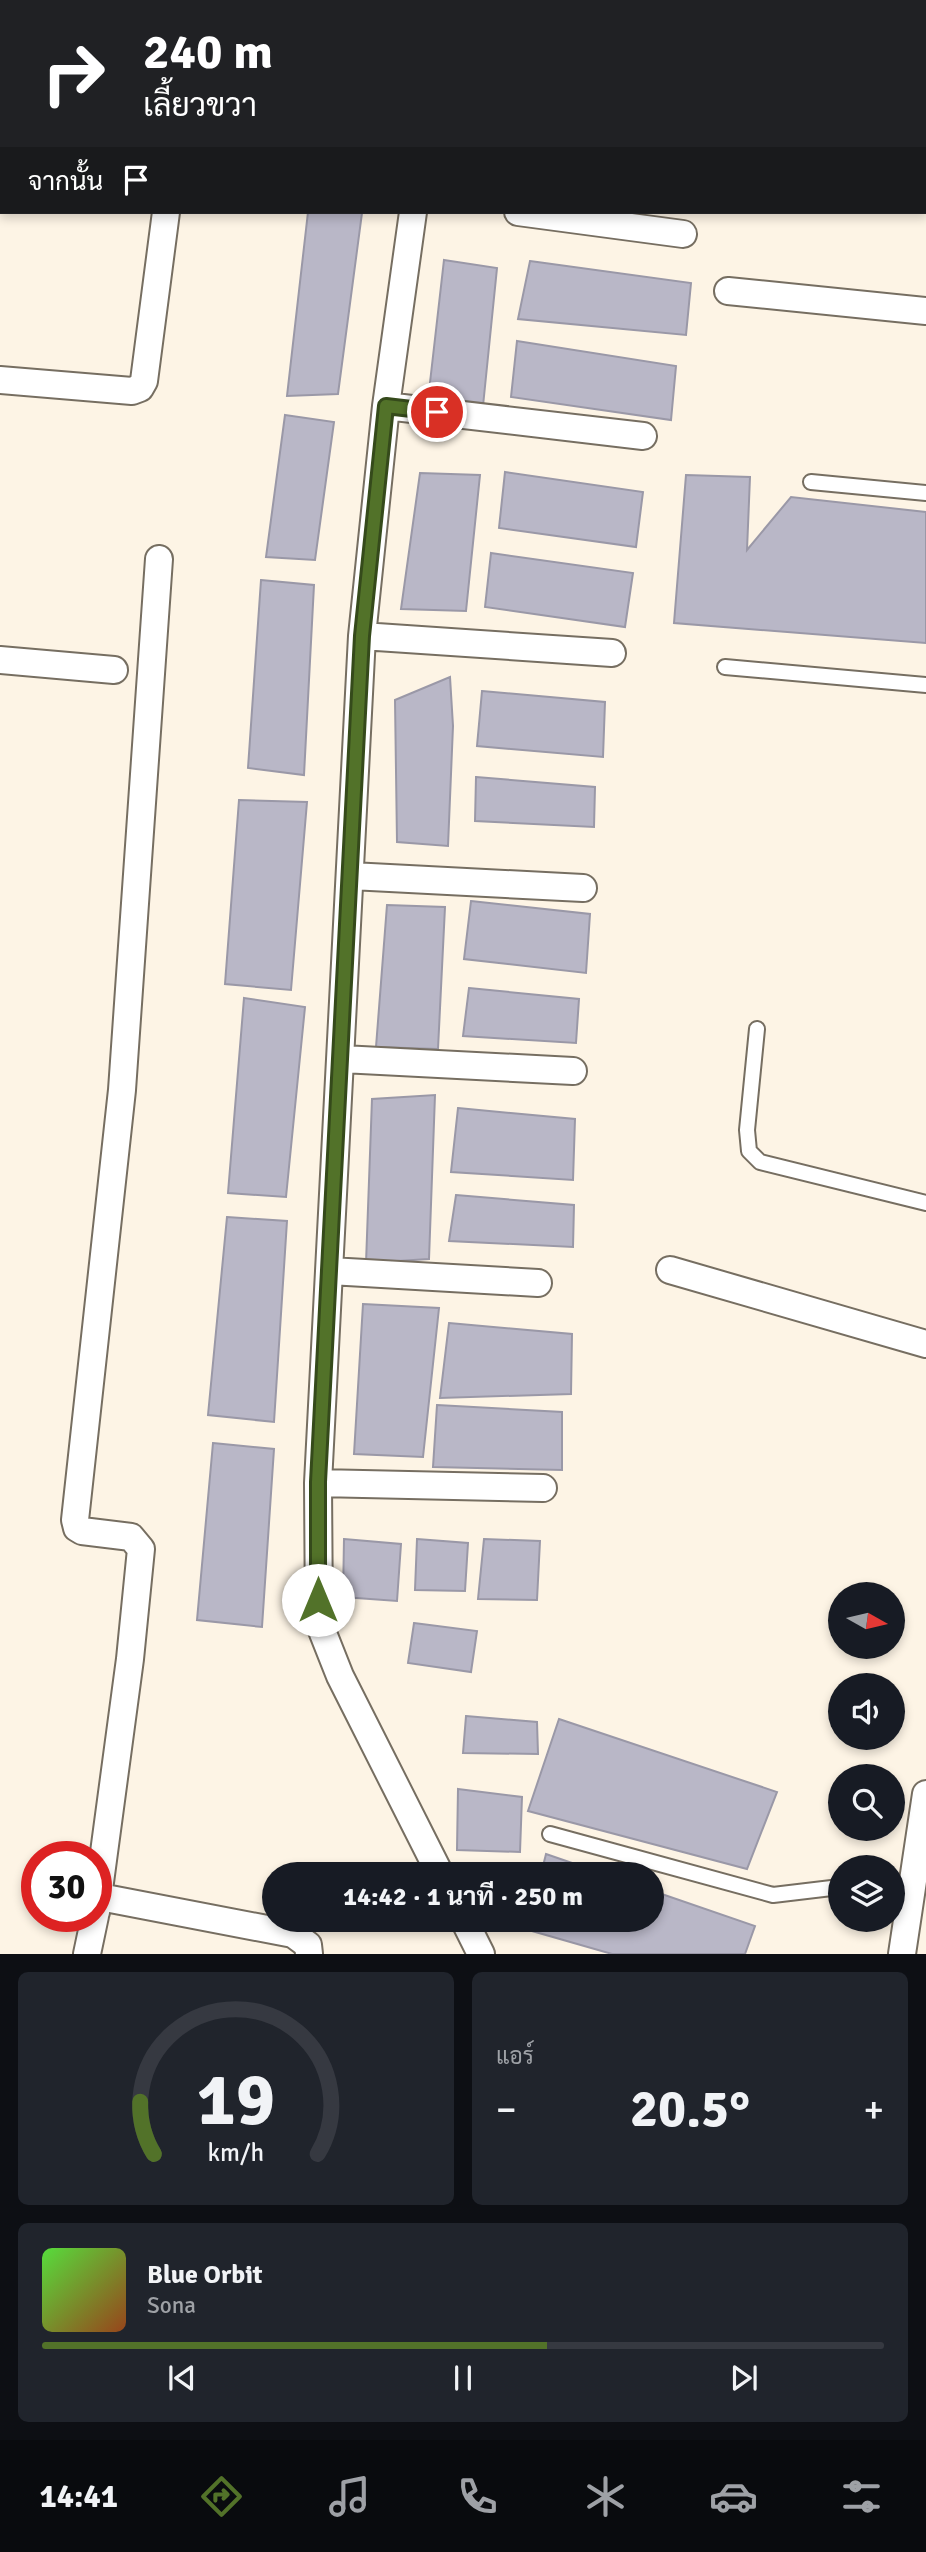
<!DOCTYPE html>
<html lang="th">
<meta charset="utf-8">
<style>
body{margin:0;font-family:Signika,Sarabun,sans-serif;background:#20242c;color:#f1f3f6;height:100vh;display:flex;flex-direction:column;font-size:26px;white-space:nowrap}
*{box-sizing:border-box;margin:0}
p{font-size:23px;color:#9ea1a6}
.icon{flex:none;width:38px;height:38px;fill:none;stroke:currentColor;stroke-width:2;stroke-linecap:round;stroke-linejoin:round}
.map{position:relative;height:1954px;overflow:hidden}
.details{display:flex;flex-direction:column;gap:18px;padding:18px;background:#0d0f14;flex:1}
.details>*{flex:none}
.top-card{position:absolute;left:0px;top:0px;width:928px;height:214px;box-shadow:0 4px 10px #0003;background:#202124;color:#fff;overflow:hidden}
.needle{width:46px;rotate:98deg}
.tools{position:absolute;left:828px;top:1582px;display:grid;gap:14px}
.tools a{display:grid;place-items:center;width:77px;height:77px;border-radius:50%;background:#171b24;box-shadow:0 4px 10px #0003;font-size:35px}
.speed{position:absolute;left:21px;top:1841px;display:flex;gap:14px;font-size:35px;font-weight:700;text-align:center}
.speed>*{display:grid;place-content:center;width:91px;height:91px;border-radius:50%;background:#171b24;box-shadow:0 4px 10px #0003;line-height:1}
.speed .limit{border:10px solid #d22;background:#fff;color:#111}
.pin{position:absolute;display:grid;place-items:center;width:60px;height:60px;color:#fff;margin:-30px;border:4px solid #fff;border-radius:50%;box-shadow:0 2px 7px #0007}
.me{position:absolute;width:77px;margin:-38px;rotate:0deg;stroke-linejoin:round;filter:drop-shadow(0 0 5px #0008)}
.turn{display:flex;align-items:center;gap:24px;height:147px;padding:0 28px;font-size:32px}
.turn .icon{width:91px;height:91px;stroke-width:2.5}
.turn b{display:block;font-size:49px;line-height:60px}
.then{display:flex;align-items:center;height:66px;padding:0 28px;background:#0003;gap:14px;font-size:26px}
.big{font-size:52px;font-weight:700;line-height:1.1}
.details .widget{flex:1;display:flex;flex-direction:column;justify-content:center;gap:10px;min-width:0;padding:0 24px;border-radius:10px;background:#20242c}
.details .dial{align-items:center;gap:0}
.dial svg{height:182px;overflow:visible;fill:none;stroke:#363941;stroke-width:7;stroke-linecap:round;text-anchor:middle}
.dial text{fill:#f1f3f6;stroke:none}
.song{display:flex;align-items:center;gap:21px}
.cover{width:84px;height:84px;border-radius:10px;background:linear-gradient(135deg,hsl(110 70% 55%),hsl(20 70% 35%))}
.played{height:7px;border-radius:4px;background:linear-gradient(90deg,#527229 60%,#363941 60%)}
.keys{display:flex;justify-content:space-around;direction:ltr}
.heat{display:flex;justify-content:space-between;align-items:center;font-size:38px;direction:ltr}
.details .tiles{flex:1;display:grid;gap:18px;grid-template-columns:1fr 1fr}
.widget:last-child{grid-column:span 2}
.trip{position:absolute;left:262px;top:1862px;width:402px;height:70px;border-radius:35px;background:#171b24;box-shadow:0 4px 10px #0003;font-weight:700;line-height:70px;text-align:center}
.dock{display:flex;height:112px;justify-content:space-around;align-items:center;background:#090b0e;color:#9ea1a6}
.dock .icon{width:49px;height:49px}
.dock .on{color:#527229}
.dock b{font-size:32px;color:#f1f3f6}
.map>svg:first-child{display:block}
.building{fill:#b9b7c7;stroke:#9a98a7;stroke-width:2}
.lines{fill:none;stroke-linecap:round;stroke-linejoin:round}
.lane-casing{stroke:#766e61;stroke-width:18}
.street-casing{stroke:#766e61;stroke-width:30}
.lane{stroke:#fff;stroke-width:14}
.street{stroke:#fff;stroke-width:26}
.route-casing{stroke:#354a1b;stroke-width:18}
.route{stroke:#527229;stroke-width:12}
</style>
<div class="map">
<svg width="926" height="1954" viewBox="0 0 926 1954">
<rect width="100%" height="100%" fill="#fdf4e5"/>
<path class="building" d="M308 212 362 213 338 394 287 396Z
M444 260 497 268 483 406 428 400Z
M530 261 691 283 686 335 518 319Z
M517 341 676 366 671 420 511 397Z
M285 415 334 422 315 560 266 557Z
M505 472 643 492 636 547 499 528Z
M420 473 480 475 466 611 401 609Z
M686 475 750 477 747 550 791 497 926 512V643L674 623Z
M491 553 633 573 625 627 485 607Z
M261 580 314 585 304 775 248 768Z
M450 677 453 726 448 846 397 842 395 700Z
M482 691 605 702 603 757 477 746Z
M476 777 595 787 594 827 475 821Z
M239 800 307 802 291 990 225 984Z
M471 901 590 914 586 973 464 959Z
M387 905 445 907 438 1049 376 1047Z
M469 988 579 999 576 1043 463 1036Z
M244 998 305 1007 286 1197 228 1193Z
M435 1095 429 1259 366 1263 372 1099Z
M458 1108 575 1119 573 1180 451 1172Z
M456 1195 574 1205 573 1247 449 1241Z
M227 1217 287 1221 274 1422 208 1415Z
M363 1304 439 1308 423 1457 354 1454Z
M449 1323 572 1334 571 1394 440 1398Z
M437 1405 562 1412V1470L433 1467Z
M213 1443 274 1449 262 1627 197 1620Z
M344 1539 401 1544 397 1601 343 1597Z
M417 1539 468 1543 465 1591 415 1590Z
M484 1539 540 1541 537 1600 478 1599Z
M414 1623 477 1631 471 1672 408 1663Z
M466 1716 537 1722 538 1754 463 1753Z
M559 1719 777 1792 747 1869 528 1811Z
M458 1789 522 1797 520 1852 457 1850Z
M546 1854 604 1874H541Z
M653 1891 755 1926 745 1954H612L525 1929 528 1920H653Z"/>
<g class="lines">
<defs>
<path id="lane" d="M811 482 926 493
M725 667 926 685
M757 1029 747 1130 749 1151 760 1162 926 1203
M550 1834 773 1895 840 1887
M892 1891 911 1894"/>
<path id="street" d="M539 0 557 2
M439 2V0
M0 103H2
M413 212 386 406 362 636 318 1483 319 1623 340 1676 440 1874
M518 212 683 234
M728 291 926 311
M0 380 132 391 140 388 144 381 166 212
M386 406 643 436
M362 636 612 653
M0 660 114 670
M351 876 583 888
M342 1059 573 1071
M670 1270 926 1344
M330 1271 538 1283
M318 1483 543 1488
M100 1897 293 1934 308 1945 309 1954
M96 1912 130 1659 141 1549 131 1537 82 1531 77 1528 75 1520 122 1090 159 559
M464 1920 481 1954
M87 1954 95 1916
M902 1954 926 1794"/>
</defs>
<use href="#lane" class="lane-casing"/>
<use href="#street" class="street-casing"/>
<use href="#lane" class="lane"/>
<use href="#street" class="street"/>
</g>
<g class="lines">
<defs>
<path id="route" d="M318 1600V1482L362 636 386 406 437 412"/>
</defs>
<use href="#route" class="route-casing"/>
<use href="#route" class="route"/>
</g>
</svg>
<div class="tools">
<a><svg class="needle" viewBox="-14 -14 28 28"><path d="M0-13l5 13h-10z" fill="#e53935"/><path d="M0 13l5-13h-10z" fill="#9ea1a6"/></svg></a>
<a><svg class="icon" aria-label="sound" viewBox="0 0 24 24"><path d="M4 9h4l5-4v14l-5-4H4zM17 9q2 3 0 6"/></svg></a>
<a><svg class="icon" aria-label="search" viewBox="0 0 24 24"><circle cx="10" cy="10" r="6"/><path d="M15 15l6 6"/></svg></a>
<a><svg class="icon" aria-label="layers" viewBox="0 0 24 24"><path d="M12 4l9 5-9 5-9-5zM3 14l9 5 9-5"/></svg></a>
</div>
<div class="speed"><div class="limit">30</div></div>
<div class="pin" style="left:437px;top:412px;background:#d93025"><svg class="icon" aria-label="arrive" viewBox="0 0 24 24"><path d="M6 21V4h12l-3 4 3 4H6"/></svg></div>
<svg class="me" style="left:318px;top:1600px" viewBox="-20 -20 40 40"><circle r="19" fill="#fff"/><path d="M0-13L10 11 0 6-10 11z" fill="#527229"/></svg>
<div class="trip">14:42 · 1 นาที · 250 m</div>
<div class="top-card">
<div class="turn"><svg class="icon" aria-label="right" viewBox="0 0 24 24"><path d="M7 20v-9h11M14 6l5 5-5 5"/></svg><div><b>240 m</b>เลี้ยวขวา</div></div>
<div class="then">จากนั้น<svg class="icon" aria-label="arrive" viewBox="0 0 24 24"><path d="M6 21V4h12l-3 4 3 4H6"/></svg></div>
</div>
</div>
<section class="details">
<div class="tiles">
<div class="widget dial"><svg viewBox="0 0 100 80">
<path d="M14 69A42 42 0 1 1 86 69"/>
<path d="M14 69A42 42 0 0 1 8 46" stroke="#527229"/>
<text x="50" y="56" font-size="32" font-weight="700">19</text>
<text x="50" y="72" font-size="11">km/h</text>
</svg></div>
<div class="widget"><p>แอร์</p>
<div class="heat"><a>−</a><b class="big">20.5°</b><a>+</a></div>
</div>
<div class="widget">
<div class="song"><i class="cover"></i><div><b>Blue Orbit</b><p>Sona</p></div></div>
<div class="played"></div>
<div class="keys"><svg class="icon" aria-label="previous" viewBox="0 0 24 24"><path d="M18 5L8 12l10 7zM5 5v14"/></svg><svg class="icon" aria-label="pause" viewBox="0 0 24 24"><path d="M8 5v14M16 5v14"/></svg><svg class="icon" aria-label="next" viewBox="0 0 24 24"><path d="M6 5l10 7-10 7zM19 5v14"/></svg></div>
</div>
</div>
</section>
<nav class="dock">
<b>14:41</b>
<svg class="icon on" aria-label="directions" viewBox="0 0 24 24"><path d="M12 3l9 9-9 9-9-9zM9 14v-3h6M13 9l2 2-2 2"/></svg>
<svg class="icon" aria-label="music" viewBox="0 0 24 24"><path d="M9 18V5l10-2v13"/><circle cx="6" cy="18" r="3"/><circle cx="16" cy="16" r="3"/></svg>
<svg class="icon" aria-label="phone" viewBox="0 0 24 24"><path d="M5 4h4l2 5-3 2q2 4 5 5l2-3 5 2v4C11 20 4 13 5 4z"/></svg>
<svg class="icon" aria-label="climate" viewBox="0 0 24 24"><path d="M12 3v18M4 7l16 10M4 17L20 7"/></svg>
<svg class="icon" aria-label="car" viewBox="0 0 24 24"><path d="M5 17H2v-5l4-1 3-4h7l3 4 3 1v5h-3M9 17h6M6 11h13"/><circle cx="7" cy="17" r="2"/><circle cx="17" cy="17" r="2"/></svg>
<svg class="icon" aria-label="filters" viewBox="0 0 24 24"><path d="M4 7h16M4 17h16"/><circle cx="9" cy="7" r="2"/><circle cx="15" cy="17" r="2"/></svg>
</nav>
